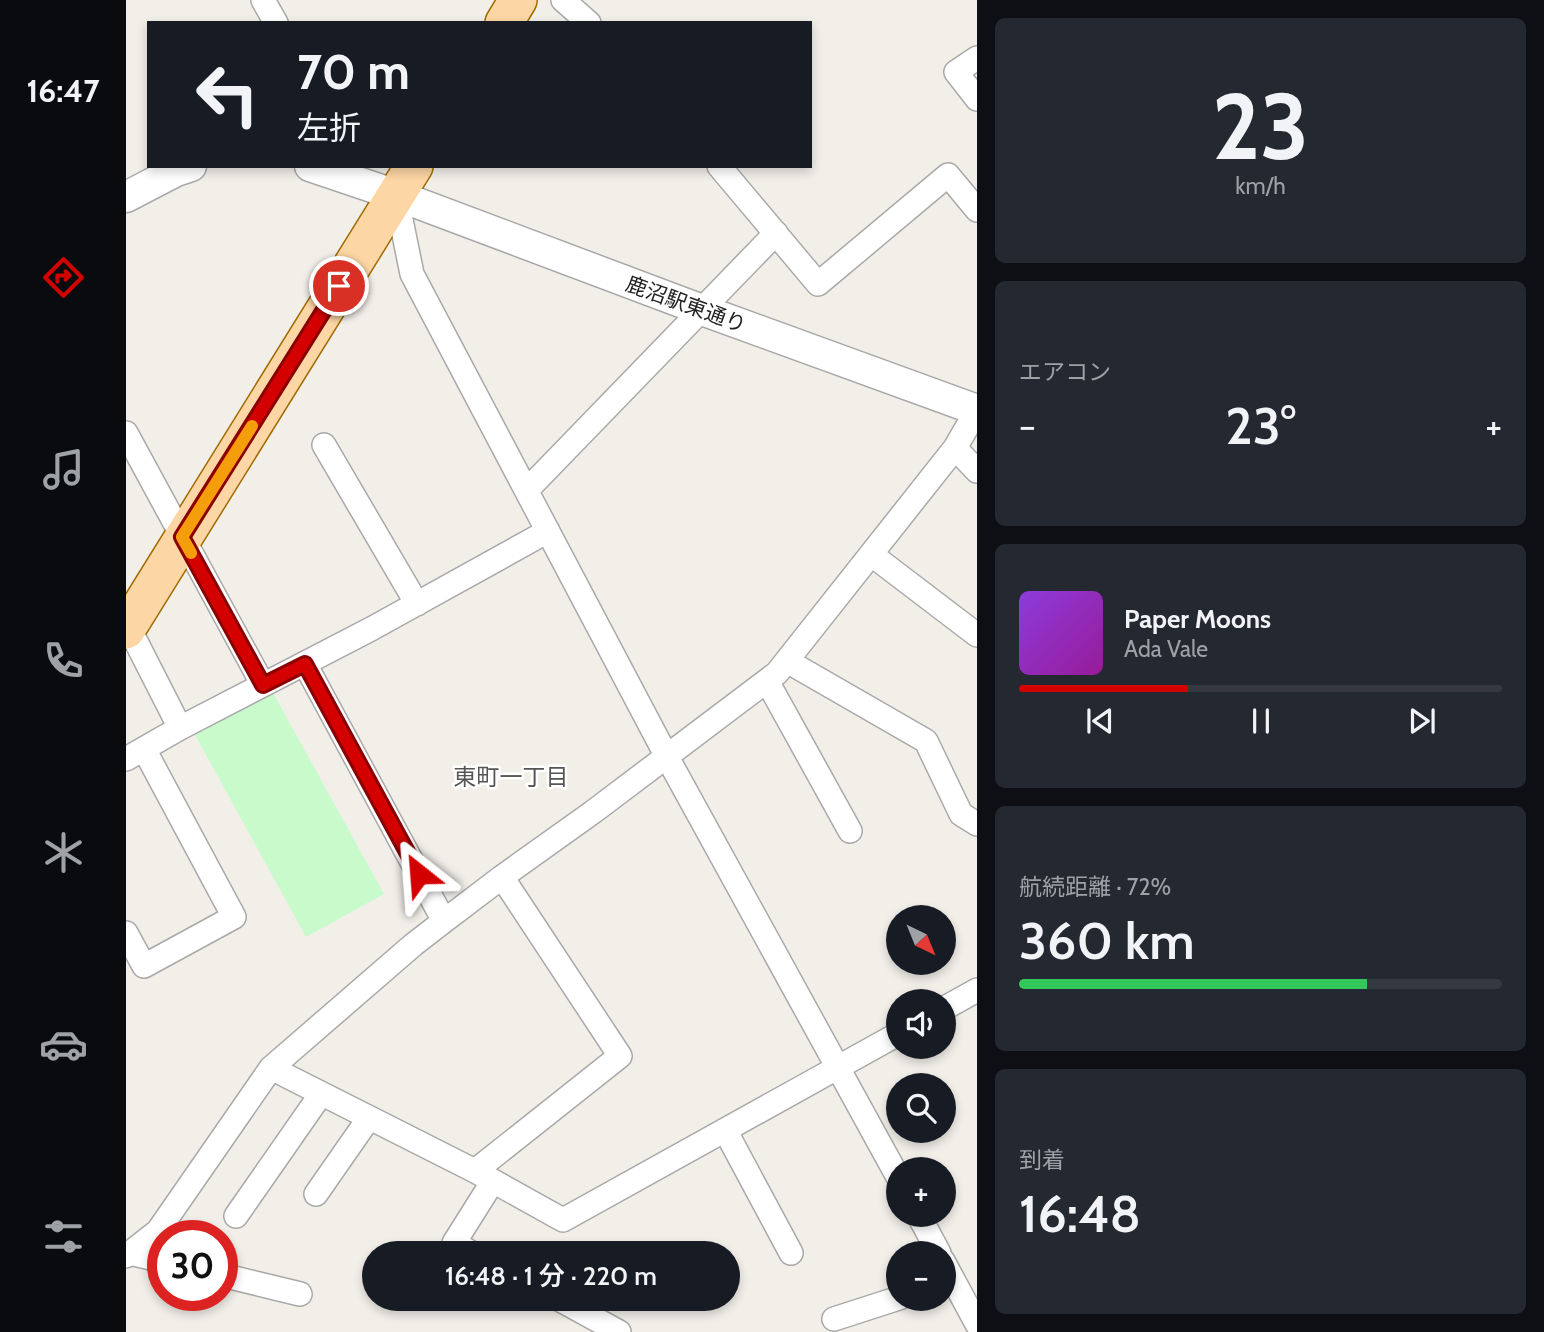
<!DOCTYPE html>
<html lang="ja">
<meta charset="utf-8">
<style>
body{margin:0;font-family:Cabin,"Noto Sans JP",sans-serif;background:#242831;color:#f1f3f6;height:100vh;display:flex;flex-direction:column;font-size:26px;white-space:nowrap}
*{box-sizing:border-box;margin:0}
p{font-size:23px;color:#9ea1a6}
.icon{flex:none;width:38px;height:38px;fill:none;stroke:currentColor;stroke-width:2;stroke-linecap:round;stroke-linejoin:round}
.map{position:relative;flex:1;overflow:hidden}
.panel{display:flex;flex-direction:column;gap:18px;padding:18px;background:#0d0f14;width:567px}
.panel>*{flex:none}
.hud{position:absolute;left:21px;top:21px;width:665px;height:147px;border-radius:0px;box-shadow:0 4px 10px #0003;background:#171b24;color:#f1f3f6;overflow:hidden}
.needle{width:46px;rotate:137deg}
.fabs{position:absolute;left:760px;top:905px;display:grid;gap:14px}
.fabs a{display:grid;place-items:center;width:70px;height:70px;border-radius:50%;background:#171b24;box-shadow:0 4px 10px #0003;font-size:35px}
.speed{position:absolute;left:21px;top:1220px;display:flex;gap:14px;font-size:35px;font-weight:700;text-align:center}
.speed>*{display:grid;place-content:center;width:91px;height:91px;border-radius:50%;background:#171b24;box-shadow:0 4px 10px #0003;line-height:1}
.speed .limit{border:10px solid #d22;background:#fff;color:#111}
.pin{position:absolute;display:grid;place-items:center;width:60px;height:60px;color:#fff;margin:-30px;border:4px solid #fff;border-radius:50%;box-shadow:0 2px 7px #0007}
.me{position:absolute;width:77px;margin:-38px;rotate:332deg;stroke-linejoin:round;filter:drop-shadow(0 0 5px #0008)}
.turn{display:flex;align-items:center;gap:24px;height:147px;padding:0 35px;font-size:32px}
.turn .icon{width:91px;height:91px;stroke-width:2.5}
.turn b{display:block;font-size:49px;line-height:60px}
.big{font-size:52px;font-weight:600;line-height:1.1}
.panel .card{flex:1;display:flex;flex-direction:column;justify-content:center;gap:10px;min-width:0;padding:0 24px;border-radius:10px;background:#242831}
.panel .dial{align-items:center;gap:0}
.dial b{font-size:91px;line-height:1}
.song{display:flex;align-items:center;gap:21px}
.cover{width:84px;height:84px;border-radius:10px;background:linear-gradient(135deg,hsl(270 70% 55%),hsl(300 70% 35%))}
.played{height:7px;border-radius:4px;background:linear-gradient(90deg,#d40000 35%,#363941 35%)}
.keys{display:flex;justify-content:space-around;direction:ltr}
.heat{display:flex;justify-content:space-between;align-items:center;font-size:38px;direction:ltr}
.charge{height:10px;border-radius:5px;background:linear-gradient(90deg,#34c759 72%,#363941 0)}
.trip{position:absolute;left:236px;top:1241px;width:378px;height:70px;border-radius:35px;background:#171b24;box-shadow:0 4px 10px #0003;font-weight:600;line-height:70px;text-align:center}
main{display:flex;flex:1;min-height:0}
.menu{display:flex;flex-direction:column;width:126px;justify-content:space-around;align-items:center;background:#090b0e;color:#9ea1a6}
.menu .icon{width:49px;height:49px}
.menu .selected{color:#d40000}
.menu b{font-size:32px;color:#f1f3f6}
.map>svg:first-child{display:block}
.park{fill:#c8facc}
.lines{fill:none;stroke-linecap:round;stroke-linejoin:round}
.minor-casing{stroke:#a9a9a9;stroke-width:26}
.tertiary-casing{stroke:#a9a9a9;stroke-width:33}
.primary-casing{stroke:#a06b00;stroke-width:40}
.minor{stroke:#fff;stroke-width:23}
.tertiary{stroke:#fff;stroke-width:30}
.primary{stroke:#fcd6a4;stroke-width:37}
.route-casing{stroke:#8a0000;stroke-width:18}
.route{stroke:#d40000;stroke-width:12}
.slow{stroke:#f59e0b;stroke-width:12}
.labels{text-anchor:middle;dominant-baseline:central;stroke-width:5;stroke-linejoin:round;paint-order:stroke}
.street-label{font-size:21px;fill:#222;stroke:#fff}
.neighbourhood-label{font-size:23px;fill:#555;stroke:#fff}
</style>
<main>
<nav class="menu">
<b>16:47</b>
<svg class="icon selected" aria-label="directions" viewBox="0 0 24 24"><path d="M12 3l9 9-9 9-9-9zM9 14v-3h6M13 9l2 2-2 2"/></svg>
<svg class="icon" aria-label="music" viewBox="0 0 24 24"><path d="M9 18V5l10-2v13"/><circle cx="6" cy="18" r="3"/><circle cx="16" cy="16" r="3"/></svg>
<svg class="icon" aria-label="phone" viewBox="0 0 24 24"><path d="M5 4h4l2 5-3 2q2 4 5 5l2-3 5 2v4C11 20 4 13 5 4z"/></svg>
<svg class="icon" aria-label="climate" viewBox="0 0 24 24"><path d="M12 3v18M4 7l16 10M4 17L20 7"/></svg>
<svg class="icon" aria-label="car" viewBox="0 0 24 24"><path d="M5 17H2v-5l4-1 3-4h7l3 4 3 1v5h-3M9 17h6M6 11h13"/><circle cx="7" cy="17" r="2"/><circle cx="17" cy="17" r="2"/></svg>
<svg class="icon" aria-label="filters" viewBox="0 0 24 24"><path d="M4 7h16M4 17h16"/><circle cx="9" cy="7" r="2"/><circle cx="15" cy="17" r="2"/></svg>
</nav>
<div class="map">
<svg width="851" height="1332" viewBox="0 0 851 1332">
<rect width="100%" height="100%" fill="#f2efe9"/>
<path class="park" d="M146 691 258 894 180 937 68 733Z"/>
<g class="lines">
<defs>
<path id="minor" d="M137 0 150 23
M437 0 463 23
M851 58 830 72 851 99
M593 166 692 284 822 175 851 210
M270 195 286 274 541 757 772 1177
M0 433 137 685
M198 445 291 604
M829 448 851 471
M401 490 650 233
M746 555 851 635
M2 626 54 728
M661 661 800 741 835 814 851 824
M179 664 318 921
M641 681 724 831
M0 759 54 728 245 629 422 531
M0 933 18 966 108 917 18 749
M817 1009 851 990
M145 1068 349 1171 437 1220 772 1034
M599 1130 665 1253
M349 1171 494 1056 376 877
M190 1194 243 1118
M792 1214 813 1253
M110 1216 195 1094
M4 1253 37 1261
M346 1253 328 1243 367 1181
M0 1256 32 1231 145 1068 287 945 318 921 376 877 467 812 651 673 829 448 851 410
M817 1261 851 1324
M96 1275 174 1294
M431 1298 493 1332
M708 1319 773 1298"/>
<path id="tertiary" d="M184 166 270 195 576 310 851 410
M0 197 50 171 65 166"/>
<path id="primary" d="M378 23 392 0
M0 630 288 166"/>
</defs>
<use href="#minor" class="minor-casing"/>
<use href="#tertiary" class="tertiary-casing"/>
<use href="#primary" class="primary-casing"/>
<use href="#minor" class="minor"/>
<use href="#tertiary" class="tertiary"/>
<use href="#primary" class="primary"/>
</g>
<g class="lines">
<defs>
<path id="route" d="M213 286 56 537 137 685 179 664 293 874"/>
</defs>
<use href="#route" class="route-casing"/>
<use href="#route" class="route"/>
<path class="slow" d="M65 553 56 537 126 426"/>
</g>
<g class="labels">
<g class="street-label">
<text transform="translate(560 304) rotate(20)">鹿沼駅東通り</text>
</g>
<g class="neighbourhood-label">
<text x="385" y="777">東町一丁目</text>
</g>
</g>
</svg>
<div class="fabs">
<a><svg class="needle" viewBox="-14 -14 28 28"><path d="M0-13l5 13h-10z" fill="#e53935"/><path d="M0 13l5-13h-10z" fill="#9ea1a6"/></svg></a>
<a><svg class="icon" aria-label="sound" viewBox="0 0 24 24"><path d="M4 9h4l5-4v14l-5-4H4zM17 9q2 3 0 6"/></svg></a>
<a><svg class="icon" aria-label="search" viewBox="0 0 24 24"><circle cx="10" cy="10" r="6"/><path d="M15 15l6 6"/></svg></a>
<a>+</a>
<a>−</a>
</div>
<div class="speed"><div class="limit">30</div></div>
<div class="pin" style="left:213px;top:286px;background:#d93025"><svg class="icon" aria-label="arrive" viewBox="0 0 24 24"><path d="M6 21V4h12l-3 4 3 4H6"/></svg></div>
<svg class="me" style="left:293px;top:874px" viewBox="-20 -20 40 40"><path d="M0-17L14 15 0 8-14 15z" fill="#d40000" stroke="#fff" stroke-width="4"/></svg>
<div class="trip">16:48 · 1 分 · 220 m</div>
<div class="hud">
<div class="turn"><svg class="icon" aria-label="left" viewBox="0 0 24 24"><path d="M17 20v-9H6M10 6l-5 5 5 5"/></svg><div><b>70 m</b>左折</div></div>
</div>
</div>
<section class="panel">
<div class="card dial"><b>23</b><p>km/h</p></div>
<div class="card"><p>エアコン</p>
<div class="heat"><a>−</a><b class="big">23°</b><a>+</a></div>
</div>
<div class="card">
<div class="song"><i class="cover"></i><div><b>Paper Moons</b><p>Ada Vale</p></div></div>
<div class="played"></div>
<div class="keys"><svg class="icon" aria-label="previous" viewBox="0 0 24 24"><path d="M18 5L8 12l10 7zM5 5v14"/></svg><svg class="icon" aria-label="pause" viewBox="0 0 24 24"><path d="M8 5v14M16 5v14"/></svg><svg class="icon" aria-label="next" viewBox="0 0 24 24"><path d="M6 5l10 7-10 7zM19 5v14"/></svg></div>
</div>
<div class="card"><p>航続距離 · 72%</p><b class="big">360 km</b><div class="charge"></div></div>
<div class="card"><p>到着</p><b class="big">16:48</b></div>
</section>
</main>
